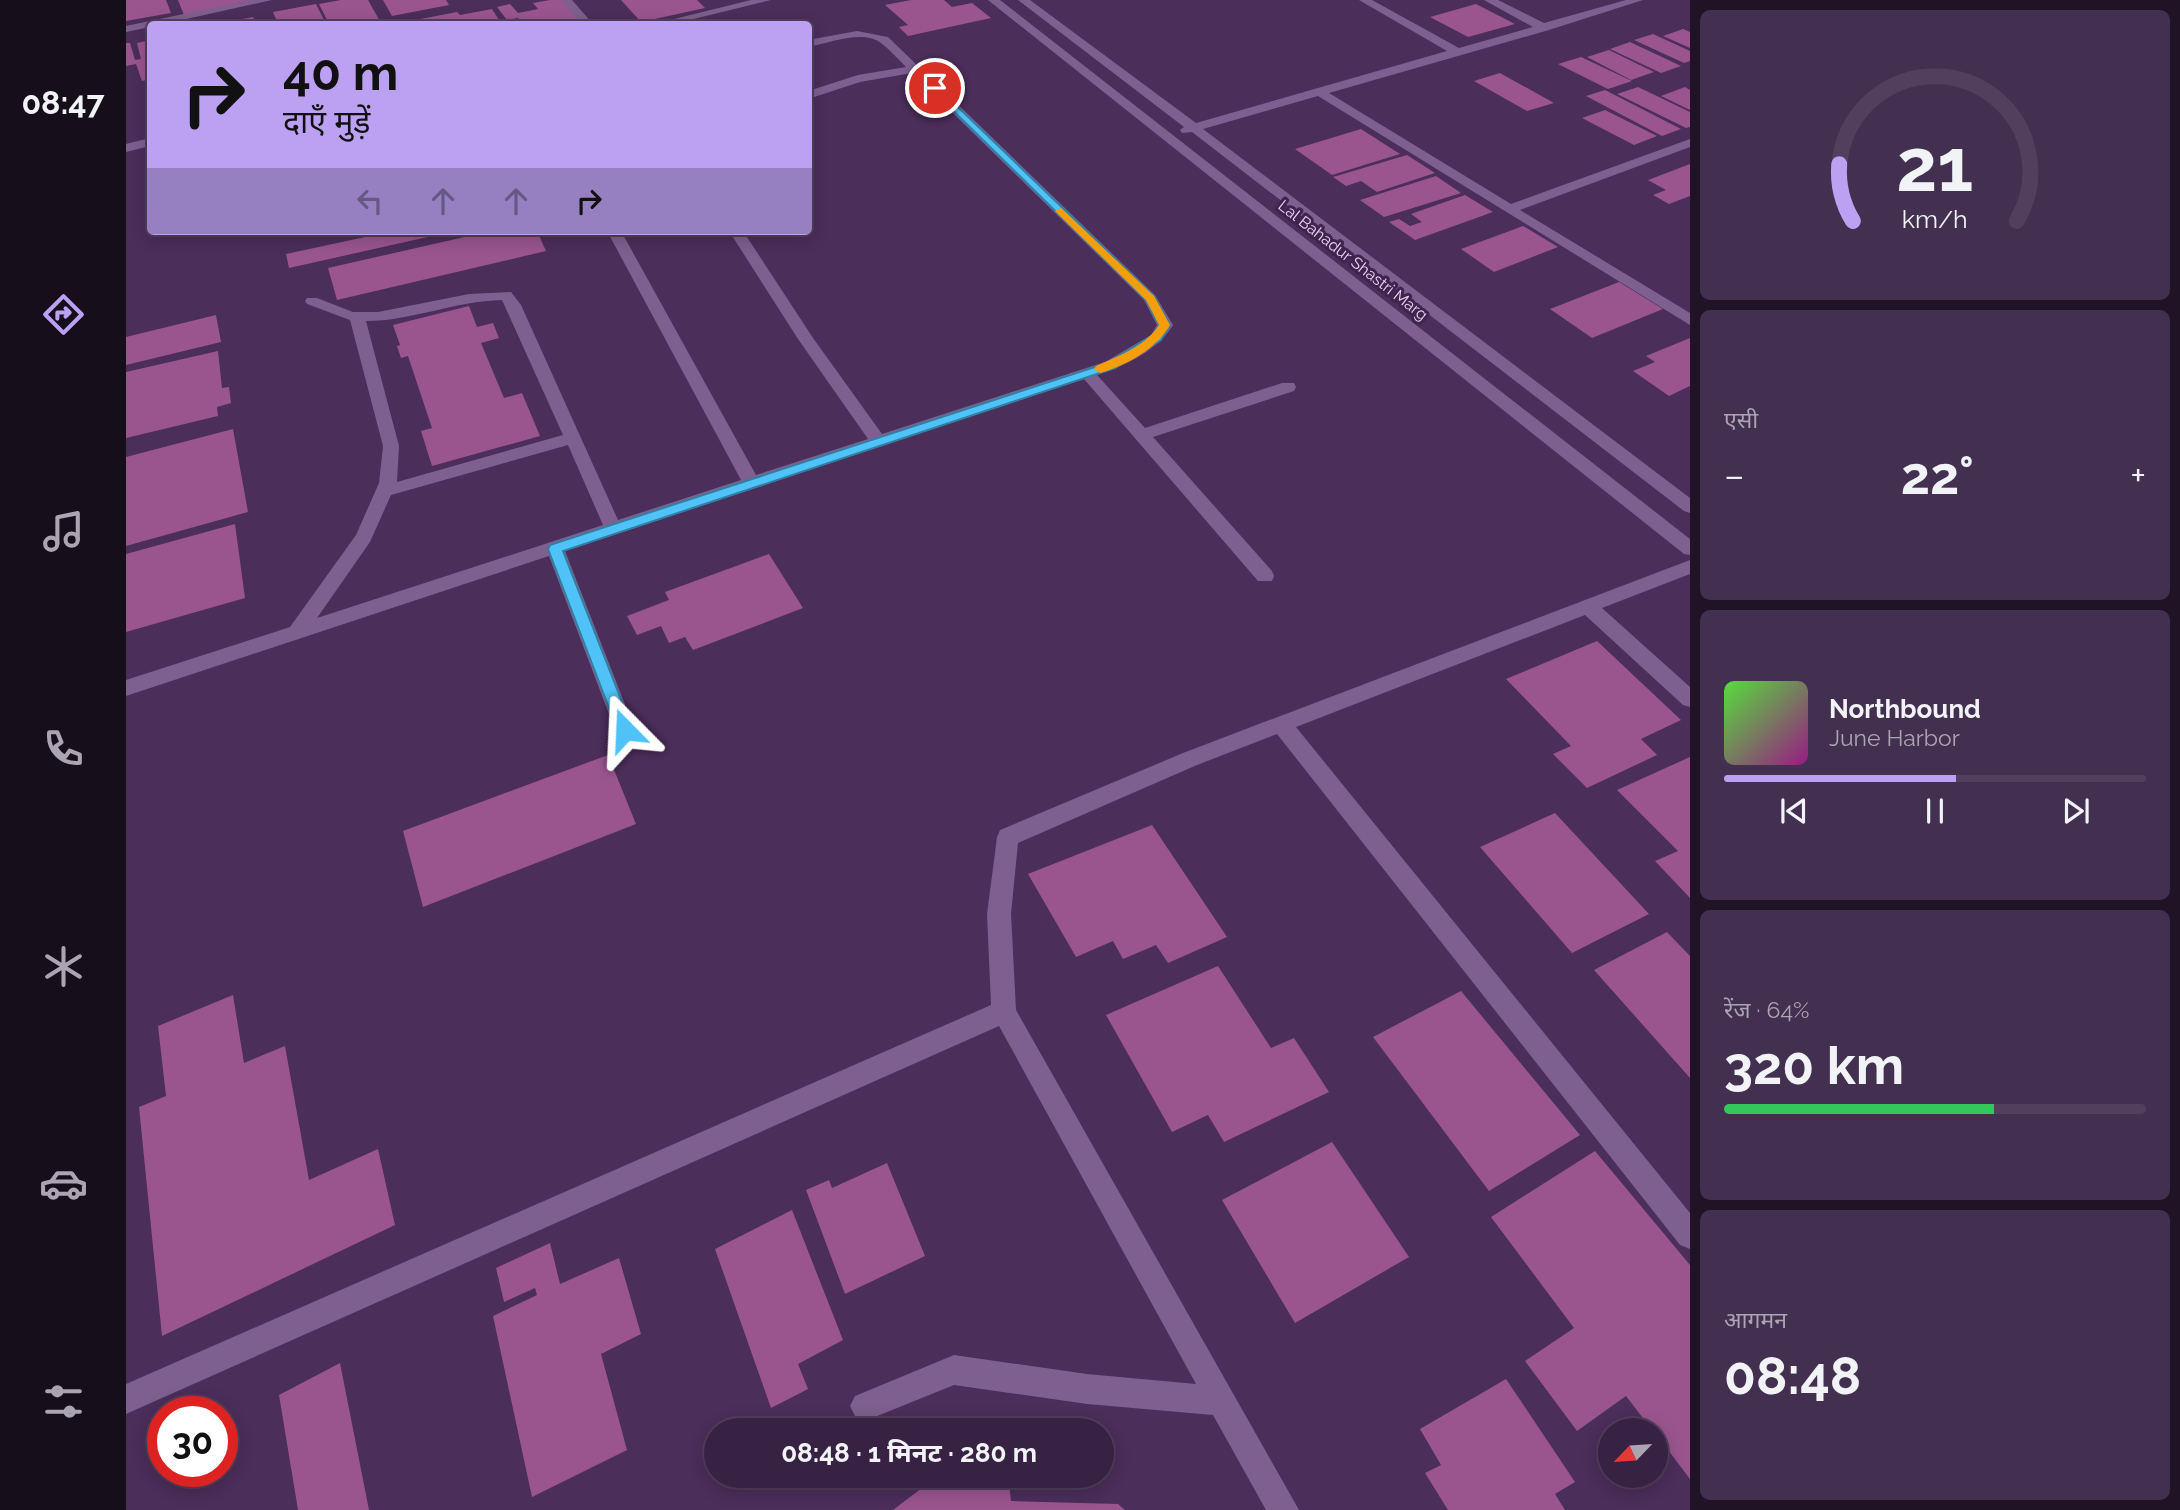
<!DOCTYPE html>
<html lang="hi">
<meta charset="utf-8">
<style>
body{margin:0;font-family:Raleway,"Noto Sans Devanagari",sans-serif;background:#432f4f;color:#f1f3f6;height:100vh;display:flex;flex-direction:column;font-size:26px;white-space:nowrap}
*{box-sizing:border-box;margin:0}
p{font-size:23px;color:#aba4b2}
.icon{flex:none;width:38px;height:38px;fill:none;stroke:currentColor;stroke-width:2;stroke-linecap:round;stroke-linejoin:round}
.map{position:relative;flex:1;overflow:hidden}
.drawer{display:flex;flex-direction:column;gap:10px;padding:10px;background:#1f1325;width:490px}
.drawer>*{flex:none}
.guide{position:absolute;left:21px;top:21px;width:665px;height:214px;border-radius:7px;box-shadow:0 4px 18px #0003,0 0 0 2px #523f5d;background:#bca0f2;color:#111;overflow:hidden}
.needle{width:46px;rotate:245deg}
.tools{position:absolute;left:1472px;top:1418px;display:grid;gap:14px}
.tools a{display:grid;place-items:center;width:70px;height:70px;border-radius:50%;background:#382244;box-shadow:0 4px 18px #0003,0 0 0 2px #523f5d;font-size:35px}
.speed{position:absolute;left:21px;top:1396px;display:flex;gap:14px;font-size:35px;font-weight:700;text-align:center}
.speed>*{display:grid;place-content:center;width:91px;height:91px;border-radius:50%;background:#382244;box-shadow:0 4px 18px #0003,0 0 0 2px #523f5d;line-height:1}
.speed .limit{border:10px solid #d22;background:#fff;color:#111}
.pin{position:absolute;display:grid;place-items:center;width:60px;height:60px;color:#fff;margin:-30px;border:4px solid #fff;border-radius:50%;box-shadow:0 2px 7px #0007}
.me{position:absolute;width:77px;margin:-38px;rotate:339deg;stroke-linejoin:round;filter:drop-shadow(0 0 5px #0008)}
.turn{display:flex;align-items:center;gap:24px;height:147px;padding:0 21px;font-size:32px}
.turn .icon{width:91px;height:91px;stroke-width:2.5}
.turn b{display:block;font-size:49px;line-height:60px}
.lanes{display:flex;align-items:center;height:66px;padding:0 21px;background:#0003;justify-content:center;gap:35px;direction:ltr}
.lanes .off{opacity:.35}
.big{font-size:52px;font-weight:700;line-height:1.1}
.drawer .widget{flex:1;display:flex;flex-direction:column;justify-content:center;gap:10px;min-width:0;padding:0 24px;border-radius:10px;background:#432f4f}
.drawer .dial{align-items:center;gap:0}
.dial svg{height:182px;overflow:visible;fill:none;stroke:#523f5d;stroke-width:7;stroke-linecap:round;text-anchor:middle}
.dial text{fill:#f1f3f6;stroke:none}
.song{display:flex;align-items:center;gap:21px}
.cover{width:84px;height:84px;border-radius:10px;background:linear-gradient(135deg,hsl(110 70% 55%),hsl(310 70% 35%))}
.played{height:7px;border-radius:4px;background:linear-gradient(90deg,#bca0f2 55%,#523f5d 55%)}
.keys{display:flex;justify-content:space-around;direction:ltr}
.heat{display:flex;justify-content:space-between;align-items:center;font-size:38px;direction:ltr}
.charge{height:10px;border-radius:5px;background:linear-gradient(90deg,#34c759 64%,#523f5d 0)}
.trip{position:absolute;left:578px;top:1418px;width:410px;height:70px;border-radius:35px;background:#382244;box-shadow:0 4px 18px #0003,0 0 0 2px #523f5d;font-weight:700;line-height:70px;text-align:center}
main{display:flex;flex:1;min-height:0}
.menu{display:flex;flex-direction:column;width:126px;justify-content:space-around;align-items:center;background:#160e1b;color:#aba4b2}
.menu .icon{width:49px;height:49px}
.menu .selected{color:#bca0f2}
.menu b{font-size:32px;color:#f1f3f6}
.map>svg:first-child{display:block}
.building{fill:#9a558f}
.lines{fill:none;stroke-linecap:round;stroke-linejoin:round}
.minor{fill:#7e5f8f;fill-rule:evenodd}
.route{fill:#4fc3f7;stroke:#337fa1;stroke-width:2}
.slow{fill:#f59e0b}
.labels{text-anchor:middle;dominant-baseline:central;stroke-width:6;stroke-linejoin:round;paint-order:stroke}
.far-street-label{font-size:16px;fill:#e7d6f1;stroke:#40234f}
</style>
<main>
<nav class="menu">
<b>08:47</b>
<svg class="icon selected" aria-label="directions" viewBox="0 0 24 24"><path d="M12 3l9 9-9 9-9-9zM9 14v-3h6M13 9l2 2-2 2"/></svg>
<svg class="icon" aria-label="music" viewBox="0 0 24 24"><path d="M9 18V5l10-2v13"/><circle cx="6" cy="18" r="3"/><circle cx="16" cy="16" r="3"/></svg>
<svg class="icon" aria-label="phone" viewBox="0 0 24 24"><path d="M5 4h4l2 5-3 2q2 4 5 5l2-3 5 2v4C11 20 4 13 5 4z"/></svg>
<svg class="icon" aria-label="climate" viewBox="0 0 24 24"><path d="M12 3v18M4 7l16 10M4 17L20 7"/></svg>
<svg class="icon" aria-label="car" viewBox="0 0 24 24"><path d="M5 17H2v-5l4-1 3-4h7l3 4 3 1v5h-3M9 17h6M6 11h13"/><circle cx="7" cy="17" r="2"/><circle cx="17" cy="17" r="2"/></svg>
<svg class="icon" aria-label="filters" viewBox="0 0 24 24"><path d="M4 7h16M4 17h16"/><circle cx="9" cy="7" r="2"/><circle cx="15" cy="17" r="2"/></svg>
</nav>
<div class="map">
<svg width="1564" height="1510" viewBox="0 0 1564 1510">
<rect width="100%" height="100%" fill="#4b2e5a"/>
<path class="building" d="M0 0H40L45 13 0 21Z
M52 0H127L58 15Z
M215 0H242L255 23 203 24 193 4Z
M257 0H320L323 5 266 16Z
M424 0H438L459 24H397L392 18 381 20 371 7 384 4 392 13 412 9 407 3Z
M495 0H571L579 8 515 22Z
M785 0H818L826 7 846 3 865 18 782 36 773 27 782 25 759 5Z
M190 4 200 24H152L147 12Z
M1350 4 1389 24 1342 37 1304 17Z
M366 9 373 20H378L381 24H281L279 22 331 12 334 15Z
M127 17 131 24H95V23Z
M1557 29 1564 32V48L1537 36Z
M1527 34 1564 51V61L1558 63 1508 40Z
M24 40V79L16 81 10 64 0 66V43H4L9 60 15 59 11 43Z
M1504 42 1555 66 1535 73 1484 49Z
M1483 50 1528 72 1505 80 1461 57Z
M1455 57 1506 81 1482 89 1432 64Z
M1374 73 1428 103 1401 111 1348 81Z
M1512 87 1564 112V127L1560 128 1491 94Z
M1559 87 1564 90V110L1535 96Z
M1479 90 1555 129 1536 136 1460 96Z
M1479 110 1531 136 1508 145 1456 118Z
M1235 129 1274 154 1206 175 1169 149Z
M1281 155 1309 173 1251 192 1235 181 1220 186 1207 177Z
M1564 164V196L1543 204 1527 195 1540 190 1522 180Z
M1310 176 1335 193 1258 217 1234 200Z
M1339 195 1367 212 1289 240 1263 222 1273 219 1284 226 1296 222 1285 214Z
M1397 226 1432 247 1368 272 1335 249Z
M267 231 324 232 163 268 160 254Z
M365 231H411L420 251 211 300 202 268Z
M1493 282 1537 309 1466 338 1424 309Z
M343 306 351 327 367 323 373 338 355 343 378 398 396 393 414 436 306 466 295 431 306 428 282 356 275 358 271 346 274 345 267 325Z
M90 315 95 342 0 365V337Z
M1564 338V386L1543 396 1507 371 1529 362 1520 356Z
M92 351 96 388 103 387 105 403 91 407 92 416 0 438V372Z
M107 429 122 512 0 546V457Z
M109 524 119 598 0 632V554Z
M643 554 677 608 567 650 559 637 543 643 535 626 511 635 501 616 543 600 539 592Z
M1471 641 1555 720 1515 739 1531 755 1461 788 1427 754 1445 746 1380 679Z
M482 755 510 824 297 907 277 831Z
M1564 757V898L1529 861 1552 851 1491 790Z
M1429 813 1523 914 1446 953 1354 847Z
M1026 825 1101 937 1042 963 1030 945 997 959 987 941 950 957 902 874Z
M1541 932 1564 956V1078L1468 970Z
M1092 966 1145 1048 1168 1038 1203 1092 1098 1142 1082 1115 1046 1132 980 1015Z
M1335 991 1454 1135 1363 1191 1247 1037Z
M107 995 118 1063 159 1046 183 1180 252 1149 269 1225 36 1336 13 1107 40 1096 32 1026Z
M1206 1142 1283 1257 1169 1323 1096 1200Z
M1469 1151 1564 1265V1479L1530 1434V1430H1526L1500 1396 1451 1431 1399 1361 1448 1328 1365 1217Z
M761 1163 799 1256 719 1294 680 1190 703 1180 706 1188Z
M666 1210 717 1340 672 1364 682 1389 645 1408 589 1249Z
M424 1243 434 1284 493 1258 515 1334 475 1354 501 1450 406 1497 367 1316 411 1295 409 1288 378 1302 370 1268Z
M214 1363 243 1510H172L153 1395Z
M1380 1379 1449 1482 1429 1494 1439 1510H1322L1299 1473 1315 1465 1294 1429Z
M813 1475H882L885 1501 992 1504 999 1510H767Z"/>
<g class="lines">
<path class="minor" d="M125 0H146L38 24H24V27L0 32V26Z
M435 0H446L467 24H456Z
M625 0H645L547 24H528Z
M862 0H874L1564 539V555L1558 554Z
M892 0H904L1070 123 1321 51 1233 0H1246L1333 48 1407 27 1358 0H1372L1418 23 1500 0H1517L1423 30 1203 93 1385 204 1564 139V147L1394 210 1564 313V325L1192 96 1077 129 1564 498V513L1558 511 1066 132 1056 133 1054 130 1058 127Z
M731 31 762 37 1029 295 1047 325C1031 351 1000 365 971 375L1019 428 1156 383H1168L1170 387 1168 391 1027 437 1146 571 1148 576 1146 581H1132L958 379 439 551 509 730 506 736 499 738 492 736 489 730 423 556 0 696V680L164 627 230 535 253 483 257 446 224 320 181 304 179 301 181 298H191L227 312H252L343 294 385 292 395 305 492 520 615 480 481 231H495L630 475 742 439 672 339 603 231H617L687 338 756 434 979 362 1025 335 1031 325 1018 300 786 73 734 82 682 99V91L732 75 780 67C772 59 764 50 755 43 737 29 703 43 682 47V40ZM376 300 437 435 271 482 273 446 240 321C286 321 329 301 376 300ZM442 445 477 525 191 618 244 542 265 495Z
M24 138V146L0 152V144Z
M1564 560V574L1476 608 1564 687V707L1557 705 1459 615 1170 727 1564 1213V1249L1554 1245 1151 734 1071 765 892 843 885 914 890 1010 1173 1510H1140L1087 1415 961 1404 828 1385 739 1421 729 1416 724 1406 729 1396 828 1355 961 1374 1070 1384 873 1026 0 1414V1384L865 1005 861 914 871 837 874 830 1057 753Z"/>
</g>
<path class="route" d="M809 85 1028 296 1044 325 1035 340 989 368 437 551 507 730 499 736 493 734 422 549 424 545 981 363 1027 335 1033 325 1020 300 806 90V86Z"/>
<path class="slow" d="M935 208 1028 296 1044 325C1030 349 1001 365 974 373L968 369 970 366C992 356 1019 347 1033 325L1020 300 931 213 929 211Z"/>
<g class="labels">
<g class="far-street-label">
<text transform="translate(1227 260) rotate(38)">Lal Bahadur Shastri Marg</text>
</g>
</g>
</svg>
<div class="tools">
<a><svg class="needle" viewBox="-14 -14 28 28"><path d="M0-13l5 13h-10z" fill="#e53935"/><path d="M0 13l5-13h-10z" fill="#aba4b2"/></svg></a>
</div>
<div class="speed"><div class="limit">30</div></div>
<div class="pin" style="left:809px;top:88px;background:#d93025"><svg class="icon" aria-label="arrive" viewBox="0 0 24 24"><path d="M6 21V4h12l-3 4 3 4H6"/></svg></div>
<svg class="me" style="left:499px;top:730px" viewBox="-20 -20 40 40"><path d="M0-17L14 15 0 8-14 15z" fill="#4fc3f7" stroke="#fff" stroke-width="4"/></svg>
<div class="trip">08:48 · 1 मिनट · 280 m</div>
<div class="guide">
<div class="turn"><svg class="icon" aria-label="right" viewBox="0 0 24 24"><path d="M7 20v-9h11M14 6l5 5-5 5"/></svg><div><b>40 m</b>दाएँ मुड़ें</div></div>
<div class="lanes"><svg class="icon off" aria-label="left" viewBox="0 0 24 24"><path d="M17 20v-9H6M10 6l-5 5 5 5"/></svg><svg class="icon off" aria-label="ahead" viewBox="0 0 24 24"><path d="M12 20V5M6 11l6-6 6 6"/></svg><svg class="icon off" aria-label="ahead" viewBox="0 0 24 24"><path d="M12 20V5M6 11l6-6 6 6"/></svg><svg class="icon" aria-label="right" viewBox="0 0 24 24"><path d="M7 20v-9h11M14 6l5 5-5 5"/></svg></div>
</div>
</div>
<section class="drawer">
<div class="widget dial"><svg viewBox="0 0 100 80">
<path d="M14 69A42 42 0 1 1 86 69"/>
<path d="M14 69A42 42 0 0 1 8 44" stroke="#bca0f2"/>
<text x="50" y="56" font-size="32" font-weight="700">21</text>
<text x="50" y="72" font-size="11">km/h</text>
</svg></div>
<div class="widget"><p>एसी</p>
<div class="heat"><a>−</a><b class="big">22°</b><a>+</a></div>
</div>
<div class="widget">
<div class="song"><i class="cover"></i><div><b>Northbound</b><p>June Harbor</p></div></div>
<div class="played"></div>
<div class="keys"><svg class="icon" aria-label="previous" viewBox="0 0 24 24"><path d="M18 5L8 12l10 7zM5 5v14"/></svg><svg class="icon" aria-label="pause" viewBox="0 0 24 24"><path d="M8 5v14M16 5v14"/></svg><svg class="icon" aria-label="next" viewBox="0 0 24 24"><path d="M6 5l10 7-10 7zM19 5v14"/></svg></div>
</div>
<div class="widget"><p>रेंज · 64%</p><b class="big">320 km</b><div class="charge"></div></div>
<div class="widget"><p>आगमन</p><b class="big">08:48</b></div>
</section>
</main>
